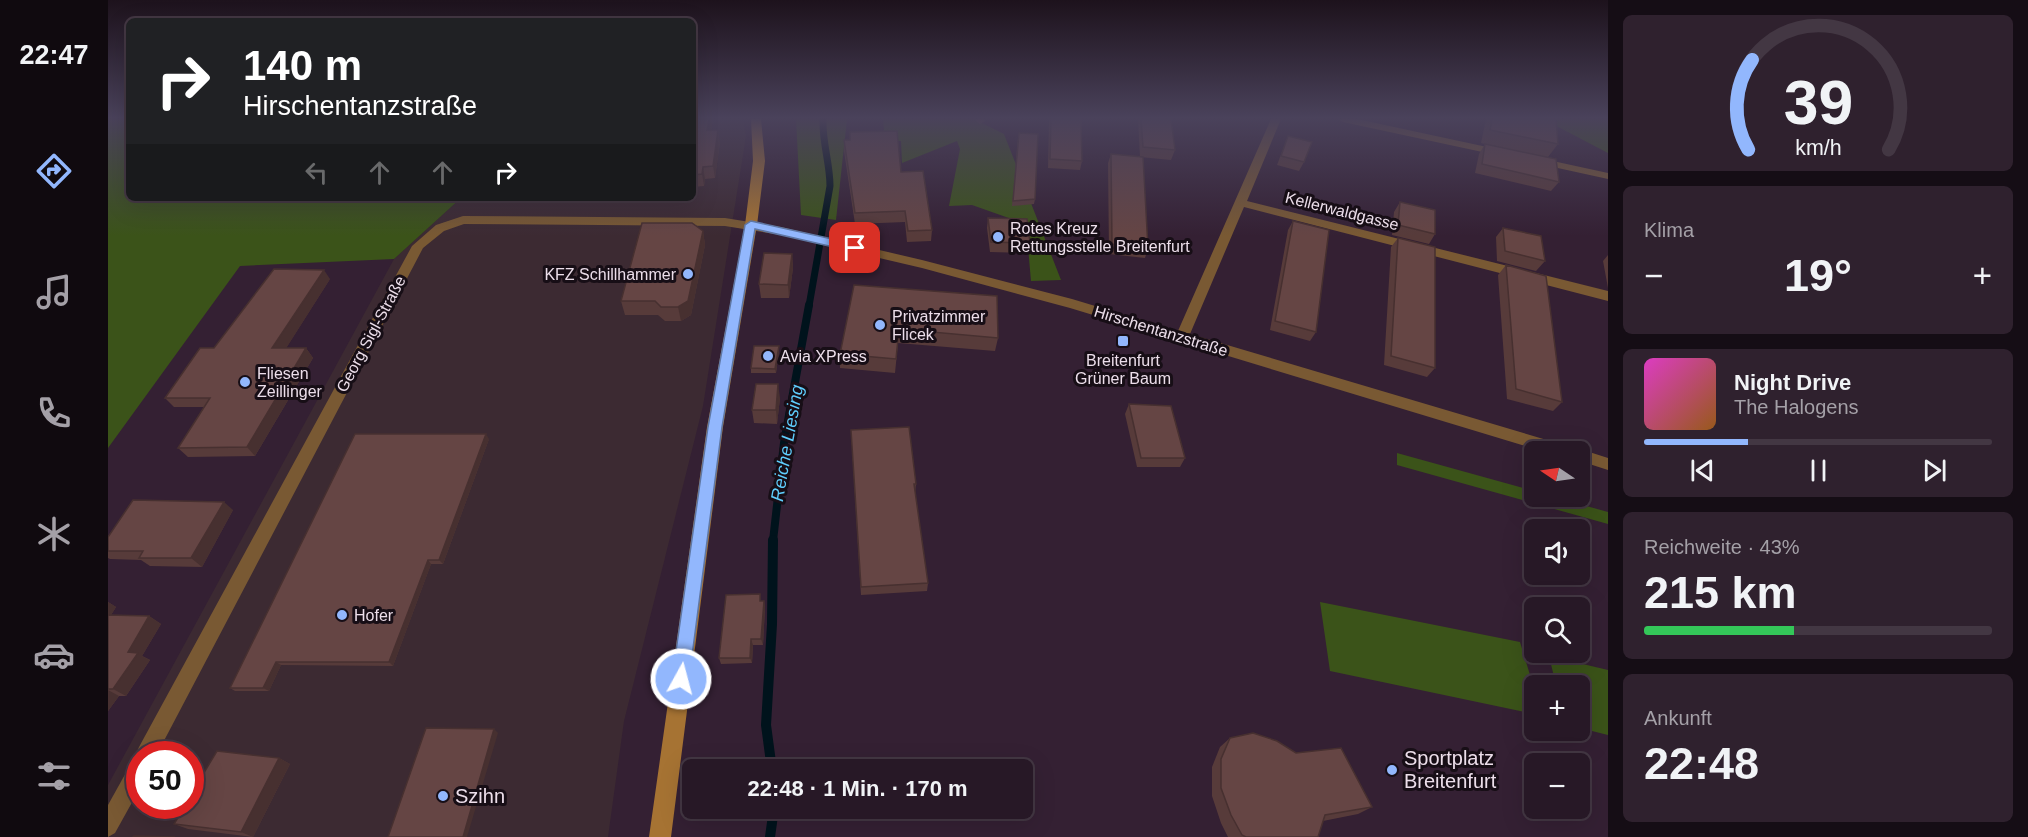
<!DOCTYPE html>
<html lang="de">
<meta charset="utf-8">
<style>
body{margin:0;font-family:Arial,sans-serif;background:#2f212e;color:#f1f3f6;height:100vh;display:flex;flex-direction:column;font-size:22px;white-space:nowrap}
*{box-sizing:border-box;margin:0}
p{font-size:20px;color:#a4a0a7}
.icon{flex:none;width:33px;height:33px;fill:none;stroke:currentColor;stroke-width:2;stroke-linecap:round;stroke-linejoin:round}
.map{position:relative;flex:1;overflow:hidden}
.details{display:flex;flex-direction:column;gap:15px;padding:15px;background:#150d15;width:420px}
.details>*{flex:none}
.hud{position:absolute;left:18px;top:18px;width:570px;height:183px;border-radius:9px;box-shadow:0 6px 24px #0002,0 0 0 2px #433743;background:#202124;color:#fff;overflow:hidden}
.needle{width:39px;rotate:283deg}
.tools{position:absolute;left:1416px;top:441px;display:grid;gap:12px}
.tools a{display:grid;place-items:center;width:66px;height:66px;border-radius:9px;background:#271826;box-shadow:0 6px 24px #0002,0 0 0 2px #433743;font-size:30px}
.speed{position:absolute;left:18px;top:741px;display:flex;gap:12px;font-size:30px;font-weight:700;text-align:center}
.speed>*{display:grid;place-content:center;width:78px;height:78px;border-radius:50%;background:#271826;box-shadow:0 6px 24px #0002,0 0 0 2px #433743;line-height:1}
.speed .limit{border:9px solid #d22;background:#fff;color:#111}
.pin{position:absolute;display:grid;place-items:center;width:51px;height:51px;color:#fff;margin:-26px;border-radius:12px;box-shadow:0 3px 9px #0006}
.me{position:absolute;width:66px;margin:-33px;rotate:7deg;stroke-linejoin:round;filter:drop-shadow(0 0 4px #0008)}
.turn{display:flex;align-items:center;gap:21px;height:126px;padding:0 18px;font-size:27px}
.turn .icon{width:78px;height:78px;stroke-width:2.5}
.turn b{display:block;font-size:42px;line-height:51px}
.lanes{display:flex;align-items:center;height:57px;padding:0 18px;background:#0003;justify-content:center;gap:30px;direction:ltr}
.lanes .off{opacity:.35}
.big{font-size:45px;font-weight:700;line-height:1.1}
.details .tile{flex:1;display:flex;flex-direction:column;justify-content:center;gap:9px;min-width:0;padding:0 21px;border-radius:9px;background:#2f212e}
.details .dial{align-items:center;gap:0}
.dial svg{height:156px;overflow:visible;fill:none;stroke:#433743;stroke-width:7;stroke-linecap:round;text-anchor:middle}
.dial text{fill:#f1f3f6;stroke:none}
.song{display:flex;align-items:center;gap:18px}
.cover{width:72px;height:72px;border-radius:9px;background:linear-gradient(135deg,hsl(310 70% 55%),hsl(30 70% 35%))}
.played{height:6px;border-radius:3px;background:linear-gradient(90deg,#92b7fd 30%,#433743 30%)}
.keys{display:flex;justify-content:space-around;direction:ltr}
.heat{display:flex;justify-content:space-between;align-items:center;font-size:33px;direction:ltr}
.charge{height:9px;border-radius:4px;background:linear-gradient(90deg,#34c759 43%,#433743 0)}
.trip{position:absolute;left:574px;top:759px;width:351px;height:60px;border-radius:9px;background:#271826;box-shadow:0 6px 24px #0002,0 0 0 2px #433743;font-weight:700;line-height:60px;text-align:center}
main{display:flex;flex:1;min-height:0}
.dock{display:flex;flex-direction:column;width:108px;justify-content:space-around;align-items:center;background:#100a0f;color:#a4a0a7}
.dock .icon{width:42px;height:42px}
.dock .selected{color:#92b7fd}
.dock b{font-size:27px;color:#f1f3f6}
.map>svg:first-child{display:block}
.industrial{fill:#3c2a32;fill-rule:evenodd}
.green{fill:#3b5319}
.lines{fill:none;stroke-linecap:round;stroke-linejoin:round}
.stream-far2{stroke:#00131c;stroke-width:7}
.stream-far1{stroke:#00131c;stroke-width:8}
.stream{stroke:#00131c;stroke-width:10}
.street{fill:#795933;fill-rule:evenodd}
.secondary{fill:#a67333;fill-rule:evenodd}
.wall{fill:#573b3a}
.shaded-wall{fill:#473030}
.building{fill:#654544;stroke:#473030;stroke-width:1.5}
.route{fill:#92b7fd;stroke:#5f77a4;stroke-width:1.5}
.poi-dot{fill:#92b7fd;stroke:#170e16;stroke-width:2}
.labels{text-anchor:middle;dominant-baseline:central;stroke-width:6;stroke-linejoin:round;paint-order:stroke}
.street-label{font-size:16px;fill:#ecdeea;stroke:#170e16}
.poi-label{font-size:16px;fill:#ecdeea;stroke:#170e16;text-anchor:start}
.water-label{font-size:18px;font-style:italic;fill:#5fcefd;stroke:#170e16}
.near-poi-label{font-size:20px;fill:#ecdeea;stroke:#170e16;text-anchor:start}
</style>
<main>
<nav class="dock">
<b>22:47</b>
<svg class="icon selected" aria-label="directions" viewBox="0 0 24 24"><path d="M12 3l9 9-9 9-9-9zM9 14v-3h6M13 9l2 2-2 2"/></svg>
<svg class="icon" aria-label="music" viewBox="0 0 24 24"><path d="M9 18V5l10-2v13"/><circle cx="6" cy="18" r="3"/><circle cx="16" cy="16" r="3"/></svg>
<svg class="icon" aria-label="phone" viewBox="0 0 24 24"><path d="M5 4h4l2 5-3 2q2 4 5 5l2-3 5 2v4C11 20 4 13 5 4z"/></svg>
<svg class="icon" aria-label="climate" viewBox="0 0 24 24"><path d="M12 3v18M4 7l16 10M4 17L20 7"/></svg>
<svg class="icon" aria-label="car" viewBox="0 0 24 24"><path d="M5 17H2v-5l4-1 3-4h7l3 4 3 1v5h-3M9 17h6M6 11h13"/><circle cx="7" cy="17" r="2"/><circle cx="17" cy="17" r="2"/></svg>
<svg class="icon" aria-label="filters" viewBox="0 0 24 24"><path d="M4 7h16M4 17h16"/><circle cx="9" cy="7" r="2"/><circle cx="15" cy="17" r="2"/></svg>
</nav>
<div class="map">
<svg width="1500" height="837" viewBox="0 0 1500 837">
<rect width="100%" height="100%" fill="#342033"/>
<path class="industrial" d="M585 119H635L638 136 595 406 516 721 500 837H0V785L286 259 353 198H585ZM32 754H82V806H32Z"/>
<path class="green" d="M0 119H21V198H353L286 259 132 266 0 448Z
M688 119H739L728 220 693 215Z
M775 119H866L896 134 953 280 923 281 918 224 864 205 841 206 852 149 849 141 794 163 793 141 777 140Z
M1435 119H1500V153Z
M1289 453 1426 491V496L1446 497 1500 512V524L1289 465Z
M1212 602 1412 642 1426 688V714L1222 671Z
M1441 656 1500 670V735L1472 728V686L1448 685Z"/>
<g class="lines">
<path class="stream-far2" d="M701 306 722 186C722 163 714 142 715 119"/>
<path class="stream-far1" d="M665 541 676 443 701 305"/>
<path class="stream" d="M664 770 658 725 664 624 665 540
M662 837 666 808"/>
<path class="street" d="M866 119H876L877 121 872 124Z
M1163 119H1173L1139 201 1500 291V301L1136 207 1082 334 1459 446 1466 451 1472 449 1500 458V470L1472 461V452H1437L962 308 814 268 673 235 617 226 356 224 336 231 315 248 49 754H32V788L7 833 0 837V805L25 760 30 758 28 754 31 747 304 246 328 225 355 216 617 218 673 227 814 260 964 299 1070 331Z
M1230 119H1249L1393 150 1399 153 1393 156 1235 122Z
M1431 158 1500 173V179L1427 163V159Z"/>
<path class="secondary" d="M643 119H653L657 161 649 225 615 427 563 837H541L599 427 637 225 645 161Z"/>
</g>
<path class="wall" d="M585 119H605L603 130 612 142 607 178 597 179 596 186 585 187Z
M941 119H973L974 161 972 170 940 168Z
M1030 119H1063L1067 150 1063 160 1032 157Z
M1378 119H1448L1450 144 1440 157 1451 182 1443 191 1367 173 1371 154 1377 144 1373 143Z
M1180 136 1196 162 1191 171 1169 165Z
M910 138 927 199 926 204 904 206Z
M736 140 793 172 824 230 823 241 799 242 797 222 747 224 736 151Z
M1003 154 1040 248 1037 258 1001 254 1000 163Z
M1292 202 1327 234 1321 244 1284 235 1286 212Z
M880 218 922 243 920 253 882 252 879 228Z
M1185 221 1208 332 1202 341 1162 330 1180 230Z
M1395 228 1437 261 1428 271 1389 261 1388 237Z
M595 231 597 245 583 315 573 321H557L550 315H517L513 301Z
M1290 238 1327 368 1319 377 1276 365 1283 247Z
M684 254 685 268 681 298H653L651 284Z
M1500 255V288L1495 261Z
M1398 265 1454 402 1445 411 1399 399 1390 275Z
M222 279 178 348H198L205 358 147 456 80 457 70 448 96 407H66L57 398 106 348Z
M746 285 890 338 887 351 790 343 787 373 732 368V354Z
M671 346V351L668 373H643V368Z
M672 398 669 424 646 423 644 410Z
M1021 404 1077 458 1072 467H1029L1017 414Z
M743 430 808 484 807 493 820 583 819 591 753 595Z
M381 439 335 564H323L285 666 173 665 161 691H127L122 688Z
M125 510 94 567 42 566 33 560 2 559 0 558V537Z
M653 601H656L657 607 655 645H645L644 663 613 664 611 658Z
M0 602 8 607 3 615 41 616 53 624 34 656 42 660 18 696H11L0 711Z
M1122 738 1264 807 1250 814 1215 821 1210 837H1120L1113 823 1104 796V767L1112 747Z
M171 758 182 764 145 837 80 829 66 824Z"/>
<path class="shaded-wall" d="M601 119H605L601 142 599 130Z
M610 130 612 142 607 178 605 166Z
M595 167 597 179 596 186 594 174Z
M595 231 597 245 583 315 573 321 570 307Z
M684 254 685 268 681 298 680 285Z
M216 270 222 279 172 358 164 348Z
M671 346V351L668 373 667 369Z
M198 348 205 358 147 456 139 447Z
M670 384 672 398 669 424 668 410Z
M378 434 381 439 335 564 331 560Z
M116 502 125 510 94 567 83 558Z
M320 560 323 564 285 666 281 662Z
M656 601 657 607 655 645 653 639Z
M0 602 8 607 0 620Z
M41 616 53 624 34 656 42 660 18 696 5 689 20 652Z
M643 639 645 645 644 663 642 658Z
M168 662 173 665 161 691 155 688Z
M0 690 11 696 0 711Z
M386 729 390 733 359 837H355Z
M171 758 182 764 145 837 133 832Z"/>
<path class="building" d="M585 119H601L599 130H610L605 166 595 167 594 174 585 175Z
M943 119H973L974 161 942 159Z
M1033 119H1063L1067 150 1035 147Z
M1384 119H1448L1450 144 1382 130Z
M789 131 793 172 815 171 824 230 800 231 797 211 747 213 736 140H742V132Z
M911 133 930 134 927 199 905 201Z
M1180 136 1204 142 1196 162 1173 156Z
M1377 144 1448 159 1451 182 1374 164Z
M1003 154 1035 157 1040 248 1004 244Z
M1292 202 1327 210V234L1290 225Z
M880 218 919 219 922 243 883 242Z
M1185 221 1221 230 1208 332 1167 321Z
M534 223H584L595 231 580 301 570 307H553L547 301H513Z
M1395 228 1433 236 1437 261 1397 251Z
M1290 238 1327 247V368L1283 356Z
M656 253 684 254 680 285 651 284Z
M1398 265 1438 276 1454 402 1408 389Z
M166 269 216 270 164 348H198L139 447 70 448 102 398H57L92 348H106Z
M746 285 889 296 890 338 791 329 788 359 732 354Z
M646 346H671L667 369 643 368Z
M648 384H670L668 410H644Z
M1021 404 1063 406 1077 458H1033Z
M801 427 808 484H806L820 583 753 587 743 430Z
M247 434H378L331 560H320L281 662H168L155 688H122Z
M25 500 116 502 83 558H31L35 551H0V537Z
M652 594V601H656L653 639H643L642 658H611L618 595Z
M0 615 41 616 20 652 30 653 5 689H0Z
M318 728 386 729 355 837H280Z
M1145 733 1169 741 1188 753 1233 748 1264 807 1217 815 1210 837H1138L1134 835 1123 815 1113 788V759L1122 738Z
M109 751 171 758 133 832 66 824 77 806H82V796Z
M26 836 67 837H25Z"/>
<linearGradient id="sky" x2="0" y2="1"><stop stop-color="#1d121c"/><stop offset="0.5" stop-color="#4a425b"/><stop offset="1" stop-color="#4a425b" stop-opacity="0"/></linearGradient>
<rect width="1500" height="236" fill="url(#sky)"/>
<path class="route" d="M643 221 747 244 753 248 747 252 647 229 614 427 581 679 579 685 573 688 567 685 564 679 600 427 637 225Z"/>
<g class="poi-dot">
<circle cx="890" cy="237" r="6"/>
<circle cx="580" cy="274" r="6"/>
<circle cx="772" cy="325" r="6"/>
<rect x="1009" y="335" width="12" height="12" rx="3"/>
<circle cx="660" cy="356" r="6"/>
<circle cx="137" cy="382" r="6"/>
<circle cx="234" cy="615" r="6"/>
<circle cx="1284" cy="770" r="6"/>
<circle cx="335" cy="796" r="6"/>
</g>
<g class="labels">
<g class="street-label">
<text transform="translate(1234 211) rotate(14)">Kellerwaldgasse</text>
<text transform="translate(1053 331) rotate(17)">Hirschentanzstraße</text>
<text transform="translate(263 334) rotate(-62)">Georg Sigl-Straße</text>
</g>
<g class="poi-label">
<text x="902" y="228">Rotes Kreuz<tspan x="902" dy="18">Rettungsstelle Breitenfurt</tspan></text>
<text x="568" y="274" text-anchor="end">KFZ Schillhammer</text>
<text x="784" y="316">Privatzimmer<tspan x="784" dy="18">Flicek</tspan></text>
<text x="672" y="356">Avia XPress</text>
<text x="1015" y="360" text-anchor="middle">Breitenfurt<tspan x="1015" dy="18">Grüner Baum</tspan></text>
<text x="149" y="373">Fliesen<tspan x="149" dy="18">Zeillinger</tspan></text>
<text x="246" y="615">Hofer</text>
</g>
<g class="water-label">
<text transform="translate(679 443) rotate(-80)">Reiche Liesing</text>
</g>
<g class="near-poi-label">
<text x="1296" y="758">Sportplatz<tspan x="1296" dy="23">Breitenfurt</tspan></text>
<text x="347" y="796">Szihn</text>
</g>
</g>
</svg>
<div class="tools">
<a><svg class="needle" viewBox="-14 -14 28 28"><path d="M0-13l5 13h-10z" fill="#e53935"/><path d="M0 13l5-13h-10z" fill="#a4a0a7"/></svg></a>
<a><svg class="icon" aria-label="sound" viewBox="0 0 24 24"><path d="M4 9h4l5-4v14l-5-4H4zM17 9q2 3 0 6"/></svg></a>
<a><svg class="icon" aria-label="search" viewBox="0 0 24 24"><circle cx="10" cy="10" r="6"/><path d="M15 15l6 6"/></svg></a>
<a>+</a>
<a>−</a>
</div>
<div class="speed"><div class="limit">50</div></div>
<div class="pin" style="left:747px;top:248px;background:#d93025"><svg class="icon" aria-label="arrive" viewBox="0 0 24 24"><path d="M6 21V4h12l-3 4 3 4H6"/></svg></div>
<svg class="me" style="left:573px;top:679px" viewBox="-20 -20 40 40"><circle r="17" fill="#92b7fd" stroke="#fff" stroke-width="3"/><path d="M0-11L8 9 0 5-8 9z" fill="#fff"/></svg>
<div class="trip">22:48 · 1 Min. · 170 m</div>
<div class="hud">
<div class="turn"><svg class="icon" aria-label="right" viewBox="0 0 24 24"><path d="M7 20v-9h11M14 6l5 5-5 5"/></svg><div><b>140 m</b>Hirschentanzstraße</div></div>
<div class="lanes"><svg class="icon off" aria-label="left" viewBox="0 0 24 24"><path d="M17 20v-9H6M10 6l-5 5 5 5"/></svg><svg class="icon off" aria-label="ahead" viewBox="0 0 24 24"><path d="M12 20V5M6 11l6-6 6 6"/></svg><svg class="icon off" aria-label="ahead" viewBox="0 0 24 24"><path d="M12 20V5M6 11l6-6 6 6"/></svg><svg class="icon" aria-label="right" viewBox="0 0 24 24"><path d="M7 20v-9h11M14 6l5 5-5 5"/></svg></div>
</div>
</div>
<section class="details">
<div class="tile dial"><svg viewBox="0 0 100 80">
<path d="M14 69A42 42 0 1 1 86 69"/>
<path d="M14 69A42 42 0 0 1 16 23" stroke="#92b7fd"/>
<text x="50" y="56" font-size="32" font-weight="700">39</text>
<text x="50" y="72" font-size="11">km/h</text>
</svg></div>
<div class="tile"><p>Klima</p>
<div class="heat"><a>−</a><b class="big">19°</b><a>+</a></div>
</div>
<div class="tile">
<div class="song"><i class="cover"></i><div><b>Night Drive</b><p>The Halogens</p></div></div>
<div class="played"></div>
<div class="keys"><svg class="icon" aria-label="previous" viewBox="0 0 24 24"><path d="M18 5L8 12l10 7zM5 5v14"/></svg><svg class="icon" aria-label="pause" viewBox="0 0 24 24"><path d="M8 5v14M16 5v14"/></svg><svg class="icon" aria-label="next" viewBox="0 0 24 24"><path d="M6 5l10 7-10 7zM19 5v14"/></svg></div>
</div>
<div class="tile"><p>Reichweite · 43%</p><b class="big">215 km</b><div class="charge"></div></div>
<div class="tile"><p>Ankunft</p><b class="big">22:48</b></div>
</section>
</main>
